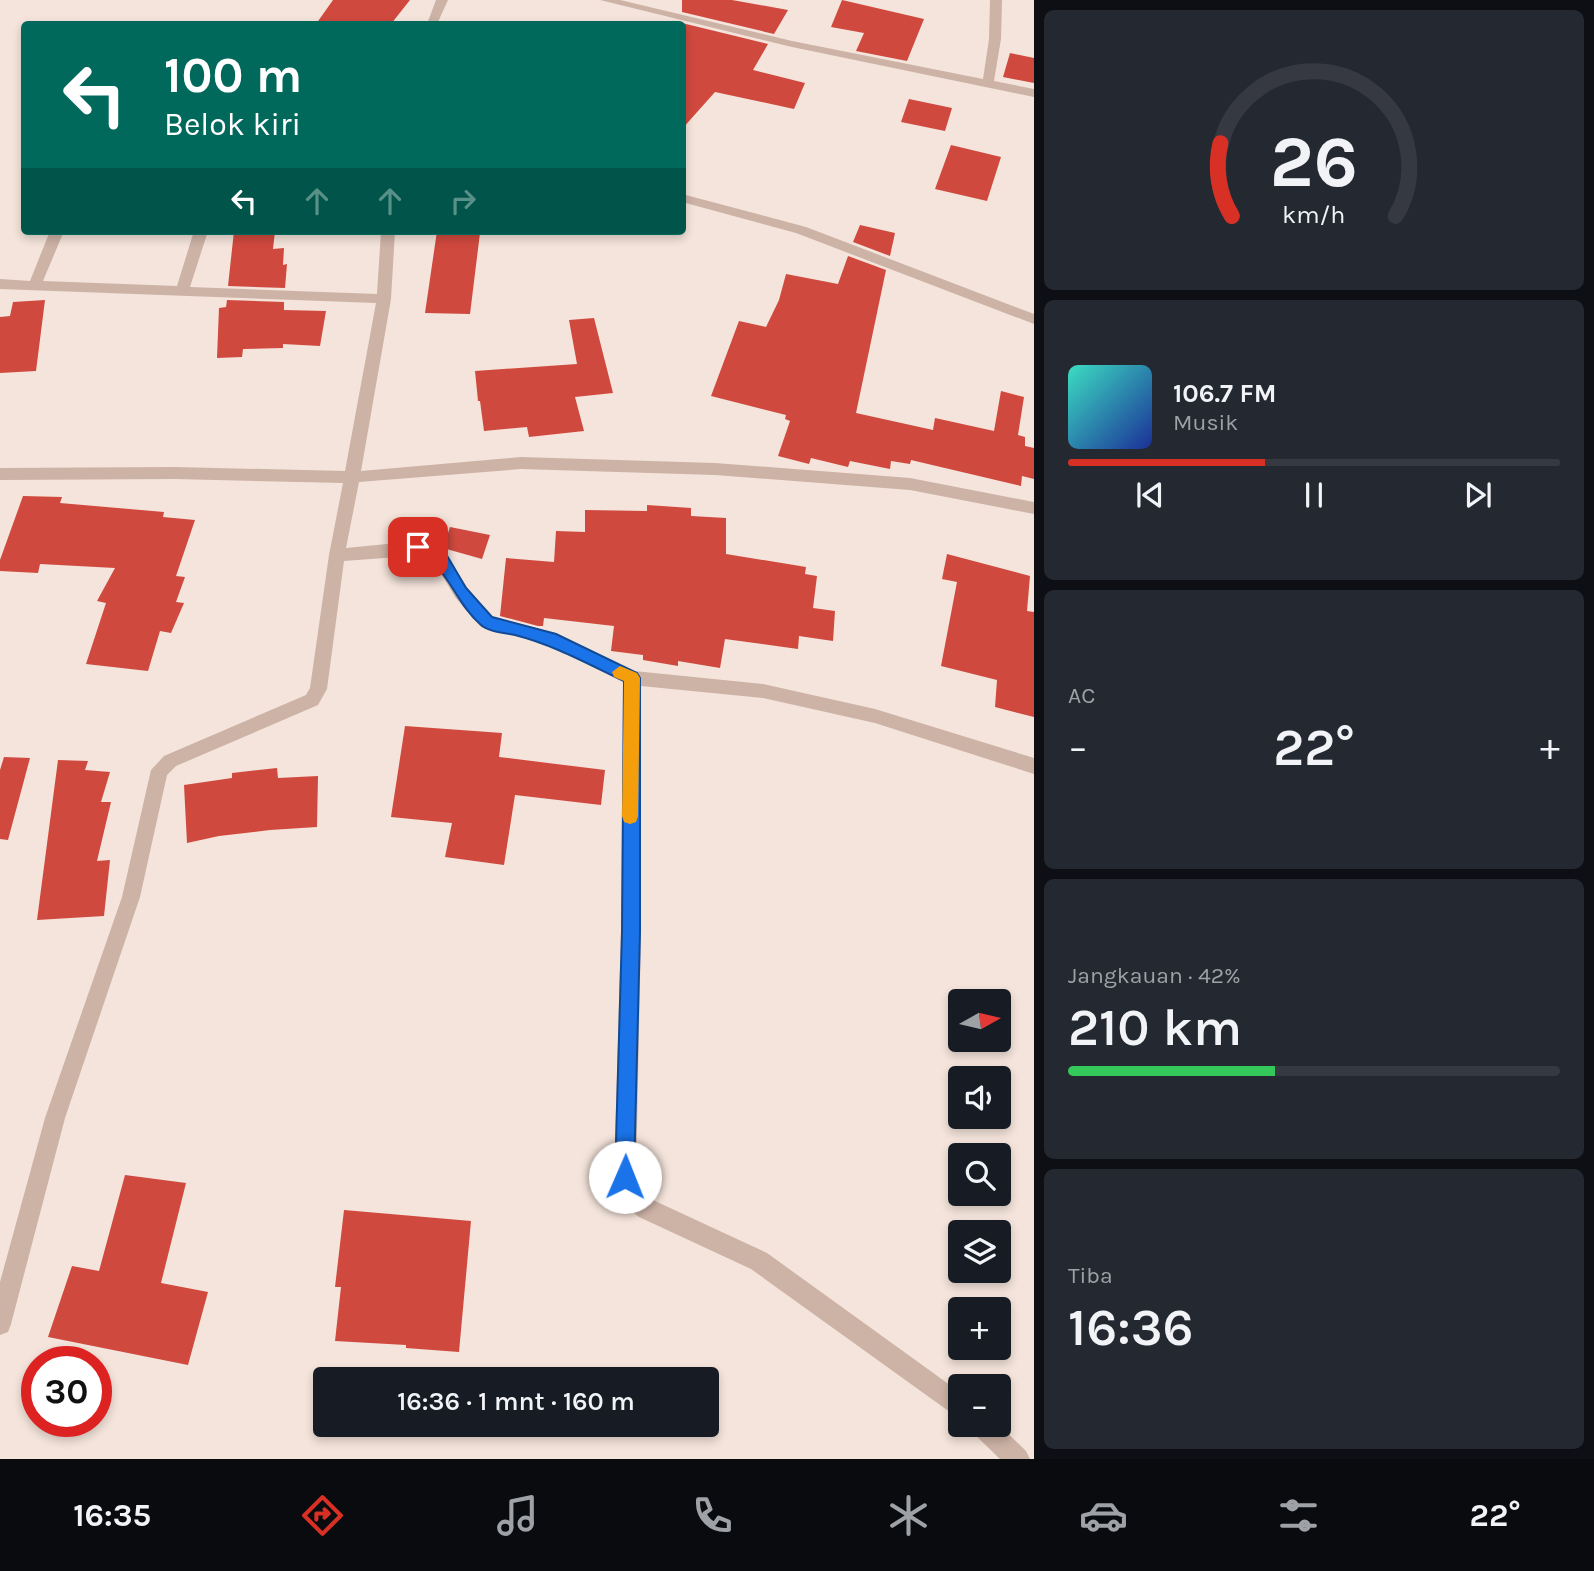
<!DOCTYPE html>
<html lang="id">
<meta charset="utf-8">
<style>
body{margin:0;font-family:Karla,sans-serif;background:#242831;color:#f1f3f6;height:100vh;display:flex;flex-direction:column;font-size:26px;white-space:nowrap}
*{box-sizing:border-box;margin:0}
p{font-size:23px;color:#9ea1a6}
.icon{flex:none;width:38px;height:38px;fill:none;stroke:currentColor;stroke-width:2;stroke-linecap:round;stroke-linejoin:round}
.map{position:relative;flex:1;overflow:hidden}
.drawer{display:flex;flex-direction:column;gap:10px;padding:10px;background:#0d0f14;width:560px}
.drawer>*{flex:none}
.top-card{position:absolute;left:21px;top:21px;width:665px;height:214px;border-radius:7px;box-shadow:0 4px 10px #0003;background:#00695c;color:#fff;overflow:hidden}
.needle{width:46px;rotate:82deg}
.fabs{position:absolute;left:948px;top:989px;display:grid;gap:14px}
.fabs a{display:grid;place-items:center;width:63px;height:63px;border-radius:7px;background:#171b24;box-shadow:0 4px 10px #0003;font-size:35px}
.speed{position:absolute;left:21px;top:1346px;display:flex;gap:14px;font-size:35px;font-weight:700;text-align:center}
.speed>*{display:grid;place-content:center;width:91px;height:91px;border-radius:50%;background:#171b24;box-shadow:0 4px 10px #0003;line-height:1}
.speed .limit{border:10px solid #d22;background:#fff;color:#111}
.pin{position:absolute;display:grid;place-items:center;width:60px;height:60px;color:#fff;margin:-30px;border-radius:14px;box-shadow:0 4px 10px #0006}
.me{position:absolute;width:77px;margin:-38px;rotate:1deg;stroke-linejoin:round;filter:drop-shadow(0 0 5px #0008)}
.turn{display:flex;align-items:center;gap:24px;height:147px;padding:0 28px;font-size:32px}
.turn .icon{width:91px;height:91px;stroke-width:2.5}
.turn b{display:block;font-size:49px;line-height:60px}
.lanes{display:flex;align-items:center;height:66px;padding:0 28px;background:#0003;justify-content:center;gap:35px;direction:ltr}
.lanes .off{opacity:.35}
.big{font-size:52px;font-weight:600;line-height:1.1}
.drawer .tile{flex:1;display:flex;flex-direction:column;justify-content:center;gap:10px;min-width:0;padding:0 24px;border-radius:10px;background:#242831}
.drawer .dial{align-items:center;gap:0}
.dial svg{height:182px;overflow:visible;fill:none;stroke:#363941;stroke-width:7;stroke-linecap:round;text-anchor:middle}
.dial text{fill:#f1f3f6;stroke:none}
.song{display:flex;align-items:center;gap:21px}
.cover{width:84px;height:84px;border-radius:10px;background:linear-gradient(135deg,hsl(170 70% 55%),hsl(230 70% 35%))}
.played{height:7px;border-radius:4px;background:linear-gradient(90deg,#d93025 40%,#363941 40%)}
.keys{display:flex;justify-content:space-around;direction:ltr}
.heat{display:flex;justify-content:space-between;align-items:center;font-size:38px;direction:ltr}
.charge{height:10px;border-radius:5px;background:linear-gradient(90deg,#34c759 42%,#363941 0)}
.trip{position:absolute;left:313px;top:1367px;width:406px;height:70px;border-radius:7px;background:#171b24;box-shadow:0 4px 10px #0003;font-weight:600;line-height:70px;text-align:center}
.tab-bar{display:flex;height:112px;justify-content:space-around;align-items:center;background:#090b0e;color:#9ea1a6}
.tab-bar .icon{width:49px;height:49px}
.tab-bar .current{color:#d93025}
.tab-bar b{font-size:32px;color:#f1f3f6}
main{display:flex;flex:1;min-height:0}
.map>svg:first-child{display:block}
.building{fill:#d0493e}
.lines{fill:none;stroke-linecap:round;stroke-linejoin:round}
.minor{fill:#cdb2a6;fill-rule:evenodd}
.route{fill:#1a73e8;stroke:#114b97;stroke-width:2}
.slow{fill:#f59e0b}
</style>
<main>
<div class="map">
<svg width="1034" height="1459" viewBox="0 0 1034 1459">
<rect width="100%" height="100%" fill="#f4e4db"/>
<path class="building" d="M333 0H410L391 24H316Z
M682 0H732L788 10 774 34 682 12Z
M842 0 924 19 907 61 856 51 864 33 831 27Z
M682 23 768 44 753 70 805 83 794 109 715 92 682 129Z
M1010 53 1034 58V83L1003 77Z
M909 99 952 108 945 131 901 122Z
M951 145 1001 157 987 201 935 189Z
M860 225 895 233 890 256 853 242Z
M234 231H275L273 249 284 248 283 265 287 264 285 288 228 286Z
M437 231 480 233 470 314 425 313Z
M848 256 886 270 856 413 933 430 935 418 994 431 1001 391 1024 397 1018 435 1025 437V446L1034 448V479L1022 476 1021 486 911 460 910 464 891 461 890 469 850 461 848 467 811 458 809 464 778 456 790 421 785 419 786 415 711 396 739 321 766 327 779 300 786 274 838 284Z
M45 300 36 371 0 373V317L10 316 13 302Z
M227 300 284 302V310L326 311 320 346 283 344V348L243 349 242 357 217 358 219 308 226 307Z
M594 318 613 393 575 397 584 431 529 437 527 427 484 431 480 401H478L475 371 577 364 569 320Z
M23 496 62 497 60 503 164 512 163 517 195 520 176 576 185 577 176 602 184 603 171 633 160 631 148 671 86 664 106 603 97 601 115 568 40 564 38 573 0 571V560Z
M647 505 691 508V516L726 518V554L806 567 805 574 817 576 813 608 835 611 833 641 799 636 798 649 725 639 720 668 678 661V666L643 660V655L611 651 614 626 544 618 543 626H538L500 616 506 558 554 562 556 531 585 532V510L647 511Z
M450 527 490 535 482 559 443 548Z
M947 554 1030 576 1027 611 1034 612V717L995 707 997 680 941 666 957 582 942 579Z
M405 726 502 733 499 757 605 770 601 805 515 795 504 865 445 857 452 823 391 817Z
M4 757 30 758 8 840 0 839V770Z
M58 760 88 761 85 770 110 772 101 802H111L97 861 110 860 104 916 37 920Z
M277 768 278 778 318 776 317 827 270 830 219 836 187 843 184 785 232 778V773Z
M125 1175 186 1183 161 1283 208 1292 188 1365 48 1337 72 1266 99 1271Z
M344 1210 471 1221 459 1352 406 1348V1345L335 1341 341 1287H335Z"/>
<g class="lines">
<path class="minor" d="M436 0H448L437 24H427Z
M600 0H620L792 41 983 79 989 39 990 0H1002L1001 39 994 81 1034 89V97L792 47Z
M682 194 806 227 1034 314V324L796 233 682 202Z
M50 231H64L43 281 177 286 194 231H208L190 287 377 294 381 231H395L391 299 361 471 521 457 715 463 910 478 1034 502V514L910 490 715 475 521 469 359 482 346 548 418 541 435 546 446 554 467 587 492 617 556 633 634 671 763 684 875 709 1034 758V774L875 723 763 698 641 686V932L636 1177 640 1190 655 1201 767 1253 961 1393V1420L751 1269 639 1217 624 1205 614 1177 621 932 623 682 546 644 481 627 455 597 434 562 424 555 344 561 327 689 318 705 176 766 167 775 140 897 65 1118 11 1324 8 1332 0 1335V1282L45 1118 122 897 151 770 164 756 306 695 310 688 329 555 343 483 174 479 0 480V468L174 467 345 471 376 303 0 289V279L30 281Z
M968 1424H998L1026 1451 1030 1459H1000L972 1432Z"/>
</g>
<path class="route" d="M418 542 434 546 446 554 466 588 492 617 556 634 637 673 640 678V932L634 1177 631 1184 625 1187 618 1184 615 1177 622 932 624 681C588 664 554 645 515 635 505 633 488 632 480 624 454 602 447 562 413 551L411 547Z"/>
<path class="slow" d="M620 666 637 673 640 678 638 816 636 822 630 824 624 822 622 816 624 681 614 677 612 672Z"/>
</svg>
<div class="fabs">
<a><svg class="needle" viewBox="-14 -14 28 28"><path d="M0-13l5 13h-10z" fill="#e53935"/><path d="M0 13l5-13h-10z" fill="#9ea1a6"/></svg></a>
<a><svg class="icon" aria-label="sound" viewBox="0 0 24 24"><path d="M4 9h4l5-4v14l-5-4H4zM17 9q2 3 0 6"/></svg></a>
<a><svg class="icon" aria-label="search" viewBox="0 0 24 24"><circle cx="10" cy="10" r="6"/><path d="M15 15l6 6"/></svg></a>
<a><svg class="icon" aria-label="layers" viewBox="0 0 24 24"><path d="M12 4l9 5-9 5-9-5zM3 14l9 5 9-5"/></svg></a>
<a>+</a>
<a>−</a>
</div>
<div class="speed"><div class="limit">30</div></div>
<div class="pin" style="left:418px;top:547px;background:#d93025"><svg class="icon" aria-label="arrive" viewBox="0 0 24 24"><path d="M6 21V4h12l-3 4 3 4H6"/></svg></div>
<svg class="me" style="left:625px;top:1177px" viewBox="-20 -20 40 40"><circle r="19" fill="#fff"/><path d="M0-13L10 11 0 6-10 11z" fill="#1a73e8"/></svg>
<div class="trip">16:36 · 1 mnt · 160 m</div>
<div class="top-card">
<div class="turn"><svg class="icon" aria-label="left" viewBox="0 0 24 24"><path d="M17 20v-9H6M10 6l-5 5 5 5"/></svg><div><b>100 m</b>Belok kiri</div></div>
<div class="lanes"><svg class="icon" aria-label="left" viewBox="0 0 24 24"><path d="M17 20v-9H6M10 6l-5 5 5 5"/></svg><svg class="icon off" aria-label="ahead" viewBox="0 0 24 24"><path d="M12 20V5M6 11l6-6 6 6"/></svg><svg class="icon off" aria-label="ahead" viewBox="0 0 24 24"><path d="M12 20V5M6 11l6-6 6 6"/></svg><svg class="icon off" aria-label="right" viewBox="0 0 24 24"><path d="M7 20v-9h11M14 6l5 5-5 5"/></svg></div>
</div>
</div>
<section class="drawer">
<div class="tile dial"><svg viewBox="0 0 100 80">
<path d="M14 69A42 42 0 1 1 86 69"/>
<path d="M14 69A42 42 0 0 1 9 37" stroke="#d93025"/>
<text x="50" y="56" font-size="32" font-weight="700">26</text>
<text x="50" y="72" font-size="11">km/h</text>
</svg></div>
<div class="tile">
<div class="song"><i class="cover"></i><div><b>106.7 FM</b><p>Musik</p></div></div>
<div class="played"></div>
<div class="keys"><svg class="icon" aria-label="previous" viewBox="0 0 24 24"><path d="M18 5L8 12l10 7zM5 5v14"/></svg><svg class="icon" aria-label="pause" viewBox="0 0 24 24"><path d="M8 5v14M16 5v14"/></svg><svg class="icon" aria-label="next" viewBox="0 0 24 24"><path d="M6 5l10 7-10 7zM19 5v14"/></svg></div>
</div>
<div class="tile"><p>AC</p>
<div class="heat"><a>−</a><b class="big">22°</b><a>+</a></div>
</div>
<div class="tile"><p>Jangkauan · 42%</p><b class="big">210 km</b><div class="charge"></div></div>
<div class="tile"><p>Tiba</p><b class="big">16:36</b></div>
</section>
</main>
<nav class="tab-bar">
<b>16:35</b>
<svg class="icon current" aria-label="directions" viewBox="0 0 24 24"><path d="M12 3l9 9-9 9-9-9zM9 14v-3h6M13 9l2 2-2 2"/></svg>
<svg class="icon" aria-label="music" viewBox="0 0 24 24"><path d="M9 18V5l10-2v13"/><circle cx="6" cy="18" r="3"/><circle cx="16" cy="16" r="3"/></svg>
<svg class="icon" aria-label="phone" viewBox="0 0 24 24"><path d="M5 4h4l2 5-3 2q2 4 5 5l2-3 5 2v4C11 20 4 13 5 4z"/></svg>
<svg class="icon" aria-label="climate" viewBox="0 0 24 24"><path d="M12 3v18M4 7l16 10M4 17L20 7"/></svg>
<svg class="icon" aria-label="car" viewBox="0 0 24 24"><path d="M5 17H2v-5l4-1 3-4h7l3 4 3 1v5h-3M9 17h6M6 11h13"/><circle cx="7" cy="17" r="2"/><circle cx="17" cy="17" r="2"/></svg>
<svg class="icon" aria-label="filters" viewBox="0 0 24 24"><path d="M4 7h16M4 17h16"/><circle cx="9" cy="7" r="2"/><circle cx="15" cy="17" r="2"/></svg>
<b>22°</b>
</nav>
